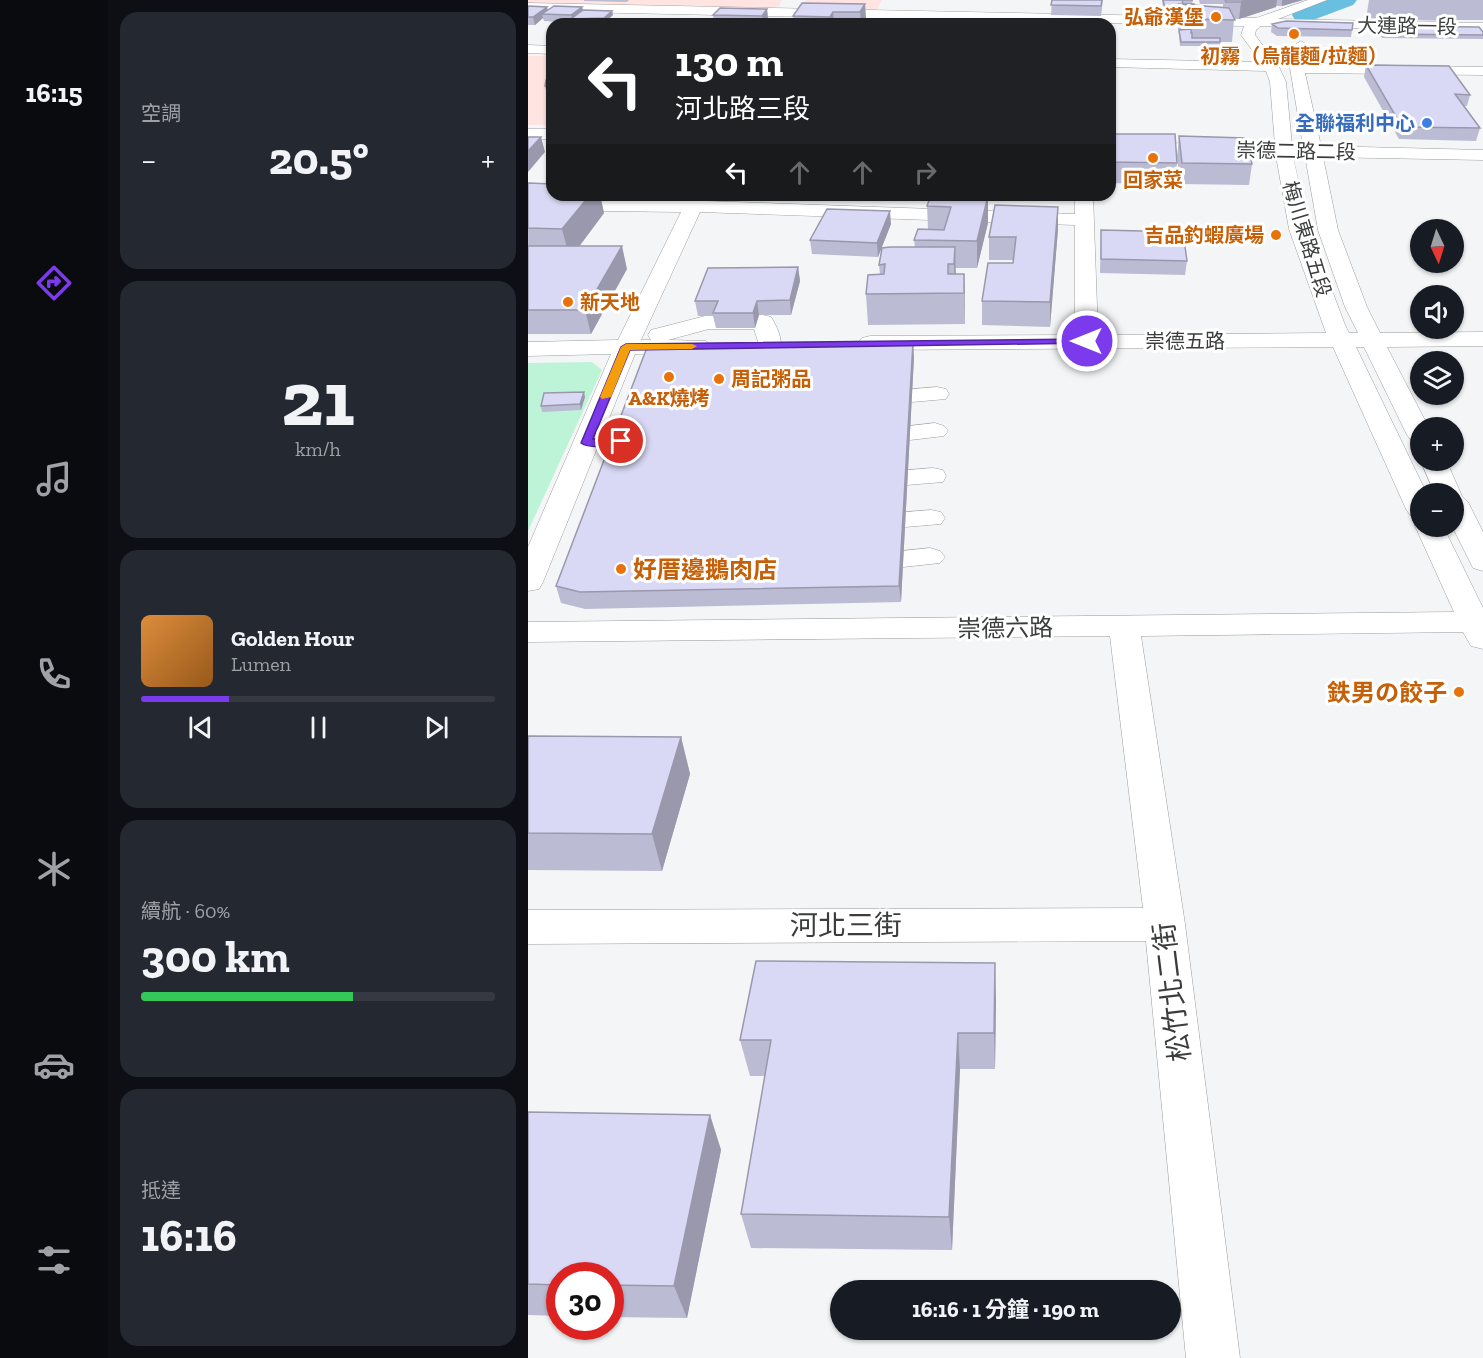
<!DOCTYPE html>
<html lang="zh-TW">
<meta charset="utf-8">
<style>
body{margin:0;font-family:"Zilla Slab","Noto Sans TC","Noto Sans JP",serif;background:#242831;color:#f1f3f6;height:100vh;display:flex;flex-direction:column;font-size:22px;white-space:nowrap}
*{box-sizing:border-box;margin:0}
p{font-size:20px;color:#9ea1a6}
.icon{flex:none;width:33px;height:33px;fill:none;stroke:currentColor;stroke-width:2;stroke-linecap:round;stroke-linejoin:round}
.map{position:relative;flex:1;overflow:hidden}
.details{display:flex;flex-direction:column;gap:12px;padding:12px;background:#0d0f14;width:420px}
.details>*{flex:none}
.hud{position:absolute;left:18px;top:18px;width:570px;height:183px;border-radius:18px;box-shadow:0 2px 4px #0004;background:#202124;color:#fff;overflow:hidden}
.needle{width:39px;rotate:176deg}
.controls{position:absolute;left:882px;top:219px;display:grid;gap:12px}
.controls a{display:grid;place-items:center;width:54px;height:54px;border-radius:50%;background:#171b24;box-shadow:0 2px 4px #0004;font-size:30px}
.speed{position:absolute;left:18px;top:1262px;display:flex;gap:12px;font-size:30px;font-weight:700;text-align:center}
.speed>*{display:grid;place-content:center;width:78px;height:78px;border-radius:50%;background:#171b24;box-shadow:0 2px 4px #0004;line-height:1}
.speed .limit{border:9px solid #d22;background:#fff;color:#111}
.pin{position:absolute;display:grid;place-items:center;width:51px;height:51px;color:#fff;margin:-26px;border:3px solid #fff;border-radius:50%;box-shadow:0 2px 6px #0007}
.me{position:absolute;width:66px;margin:-33px;rotate:270deg;stroke-linejoin:round;filter:drop-shadow(0 0 4px #0008)}
.turn{display:flex;align-items:center;gap:21px;height:126px;padding:0 30px;font-size:27px}
.turn .icon{width:78px;height:78px;stroke-width:2.5}
.turn b{display:block;font-size:42px;line-height:51px}
.lanes{display:flex;align-items:center;height:57px;padding:0 30px;background:#0003;justify-content:center;gap:30px;direction:ltr}
.lanes .off{opacity:.35}
.big{font-size:45px;font-weight:700;line-height:1.1}
.details .card{flex:1;display:flex;flex-direction:column;justify-content:center;gap:9px;min-width:0;padding:0 21px;border-radius:18px;background:#242831}
.details .dial{align-items:center;gap:0}
.dial b{font-size:78px;line-height:1}
.song{display:flex;align-items:center;gap:18px}
.cover{width:72px;height:72px;border-radius:9px;background:linear-gradient(135deg,hsl(30 70% 55%),hsl(30 70% 35%))}
.played{height:6px;border-radius:3px;background:linear-gradient(90deg,#7c3aed 25%,#363941 25%)}
.keys{display:flex;justify-content:space-around;direction:ltr}
.heat{display:flex;justify-content:space-between;align-items:center;font-size:33px;direction:ltr}
.charge{height:9px;border-radius:4px;background:linear-gradient(90deg,#34c759 60%,#363941 0)}
.trip{position:absolute;left:302px;top:1280px;width:351px;height:60px;border-radius:30px;background:#171b24;box-shadow:0 2px 4px #0004;font-weight:700;line-height:60px;text-align:center}
main{display:flex;flex:1;min-height:0}
.dock{display:flex;flex-direction:column;width:108px;justify-content:space-around;align-items:center;background:#090b0e;color:#9ea1a6}
.dock .icon{width:42px;height:42px}
.dock .on{color:#7c3aed}
.dock b{font-size:27px;color:#f1f3f6}
.map>svg:first-child{display:block}
.education{fill:#ffe4e1}
.green{fill:#bdf4d7}
.lines{fill:none;stroke-linecap:round;stroke-linejoin:round}
.river{fill:#68bfdf;fill-rule:evenodd}
.minor-casing{stroke:#9c9d9e;stroke-width:1}
.minor{fill:#fff;fill-rule:evenodd}
.wall{fill:#bbbbd3}
.shaded-wall{fill:#9998ac}
.building{fill:#dad9f5;stroke:#9998ac;stroke-width:1.5}
.route{fill:#7c3aed;stroke:#51269a;stroke-width:1.5}
.slow{fill:#f59e0b}
.food-dot{fill:#e8710a;stroke:#fff;stroke-width:2}
.shop-dot{fill:#3f7fe0;stroke:#fff;stroke-width:2}
.labels{text-anchor:middle;dominant-baseline:central;stroke-width:6;stroke-linejoin:round;paint-order:stroke}
.far-food-label{font-size:20px;font-weight:bold;fill:#c56008;stroke:#fff}
.far-street-label{font-size:20px;fill:#3b3c3c;stroke:#fff}
.far-shop-label{font-size:20px;font-weight:bold;fill:#366cbe;stroke:#fff;text-anchor:end}
.food-label{font-size:24px;font-weight:bold;fill:#c56008;stroke:#fff;text-anchor:start}
.street-label{font-size:24px;fill:#3b3c3c;stroke:#fff}
.near-street-label{font-size:28px;fill:#3b3c3c;stroke:#fff}
</style>
<main>
<nav class="dock">
<b>16:15</b>
<svg class="icon on" aria-label="directions" viewBox="0 0 24 24"><path d="M12 3l9 9-9 9-9-9zM9 14v-3h6M13 9l2 2-2 2"/></svg>
<svg class="icon" aria-label="music" viewBox="0 0 24 24"><path d="M9 18V5l10-2v13"/><circle cx="6" cy="18" r="3"/><circle cx="16" cy="16" r="3"/></svg>
<svg class="icon" aria-label="phone" viewBox="0 0 24 24"><path d="M5 4h4l2 5-3 2q2 4 5 5l2-3 5 2v4C11 20 4 13 5 4z"/></svg>
<svg class="icon" aria-label="climate" viewBox="0 0 24 24"><path d="M12 3v18M4 7l16 10M4 17L20 7"/></svg>
<svg class="icon" aria-label="car" viewBox="0 0 24 24"><path d="M5 17H2v-5l4-1 3-4h7l3 4 3 1v5h-3M9 17h6M6 11h13"/><circle cx="7" cy="17" r="2"/><circle cx="17" cy="17" r="2"/></svg>
<svg class="icon" aria-label="filters" viewBox="0 0 24 24"><path d="M4 7h16M4 17h16"/><circle cx="9" cy="7" r="2"/><circle cx="15" cy="17" r="2"/></svg>
</nav>
<section class="details">
<div class="card"><p>空調</p>
<div class="heat"><a>−</a><b class="big">20.5°</b><a>+</a></div>
</div>
<div class="card dial"><b>21</b><p>km/h</p></div>
<div class="card">
<div class="song"><i class="cover"></i><div><b>Golden Hour</b><p>Lumen</p></div></div>
<div class="played"></div>
<div class="keys"><svg class="icon" aria-label="previous" viewBox="0 0 24 24"><path d="M18 5L8 12l10 7zM5 5v14"/></svg><svg class="icon" aria-label="pause" viewBox="0 0 24 24"><path d="M8 5v14M16 5v14"/></svg><svg class="icon" aria-label="next" viewBox="0 0 24 24"><path d="M6 5l10 7-10 7zM19 5v14"/></svg></div>
</div>
<div class="card"><p>續航 · 60%</p><b class="big">300 km</b><div class="charge"></div></div>
<div class="card"><p>抵達</p><b class="big">16:16</b></div>
</section>
<div class="map">
<svg width="955" height="1358" viewBox="0 0 955 1358">
<rect width="100%" height="100%" fill="#f4f5f6"/>
<path class="education" d="M0 0H254L251 6 239 8 0 3Z
M278 0H354L347 13 270 11Z
M0 56H24V125H0Z"/>
<path class="green" d="M64 362 74 370 0 531V363Z"/>
<g class="lines">
<path class="river" d="M794 0H829L825 5 785 20 776 22 767 20 764 15 767 10Z"/>
<defs>
<path id="minor" d="M780 0H799L750 19 955 23V31L733 26 728 30 727 35 751 67 758 82 764 146H775L762 68V48L773 41 780 45 776 49V64L955 67V75L777 73 793 146 955 150V160L795 157 810 230 839 307 852 333 955 332V346L859 347 901 428H892V443L883 440 879 435 836 347H828L899 494H892V517L882 515 878 509 805 347 342 350 334 348 330 343 334 338 342 336 547 335V225L172 212 113 340H123L120 335 123 330 181 315H235L243 317C252 331 258 349 248 363H232L228 358 231 345 226 329H181L140 340 178 341 182 346 178 351 170 353 107 354 15 582 11 589 0 591V547L83 354 0 356V342L90 340 153 212 0 210V198L159 200 162 195H180L178 201 547 214V195H565L570 335 798 333 761 229 748 156 582 152V142L747 145 742 82 738 71 582 67V59L733 62 713 35 716 26 0 11V3L728 18ZM765 156H777L790 230 817 307 830 333H821L817 325 781 229Z
M0 45 24 46V54L0 53Z
M0 129H24V139H0Z
M409 387 418 389 421 394 418 399 384 402 375 400 372 395 375 390Z
M407 423 416 426 420 431 416 436 382 440 373 437 369 432 373 427Z
M892 459 918 460 934 496 940 502 955 532V571L945 568 924 526 926 494H907Z
M405 468 415 470 418 476 415 482 379 485 369 483 365 477 369 471Z
M403 510 413 512 417 518 413 524 377 527 367 525 363 519 367 513Z
M892 520V526H915L955 608V649L943 646 935 632 613 636 657 924 712 1358H658L618 941 0 944V910L615 908 582 636 0 642V622L926 612 887 526Z
M402 548 412 551 417 557 412 563 375 567 365 564 360 558 365 552Z"/>
</defs>
<use href="#minor" class="minor-casing"/>
<use href="#minor" class="minor"/>
</g>
<path class="wall" d="M56 0H101L99 2 56 1Z
M524 0H575L573 16 523 15Z
M634 0H665L664 4 666 5 695 7V4H672L671 0H775L754 6H748V7L711 19H706L704 42H692V46H652L650 26 651 15H636Z
M841 0H955V20H927L926 19 925 21 838 19Z
M337 4 338 21 336 24H266L265 16Z
M0 6 19 7 20 10 54 7 55 10 84 11 85 15 77 22 44 23 16 21 15 18 7 25H0Z
M239 9 240 19 237 24H186L185 15Z
M825 23 823 37 749 36 743 32 744 24Z
M850 26 955 32V39L854 38 849 30Z
M838 65 942 95 939 106H936L952 128 948 141 871 139 836 77Z
M582 134 649 163 647 185 582 183Z
M651 136 724 164 721 185 652 184 649 157Z
M0 183 24 195H72L76 213 51 246 99 269 63 334H0Z
M460 196V223L449 268H427L428 274H436L437 324 340 325 338 294 352 274 351 265 387 247 386 240 400 229 399 206Z
M363 224 350 257 284 254 282 240Z
M530 229 522 327 454 325V301L485 263V260H461V237Z
M573 230 659 261 657 275 572 273Z
M270 267 272 281 263 315H231L227 328H188L185 316H170L167 301Z
M386 357 373 602 57 609 33 603 28 586Z
M57 397 53 410 14 412 13 406Z
M0 736 153 737 162 774 134 871 0 870Z
M468 1000 467 1069H432L424 1250 223 1248 213 1214 237 1076H222L212 1040Z
M0 1112 182 1115 193 1150 159 1318 82 1317V1275H32V1316L0 1315Z"/>
<path class="shaded-wall" d="M719 0H749L748 7 711 19 713 2Z
M754 0H775L754 6Z
M337 4 338 21 336 24H333L332 12Z
M19 7 20 14H14L15 18 7 25 5 17Z
M54 7 56 14 44 19 43 15Z
M239 9 240 19 237 24H235L234 16Z
M84 11 85 15 77 22 76 18Z
M305 12 306 24H302V17Z
M17 86H22L24 93V101H21Z
M13 137 17 152 0 172V151Z
M62 195H72L76 213 42 259 34 229Z
M460 196V223L449 268V241Z
M530 207V229L522 327V302Z
M362 211 363 224 350 257 349 243Z
M94 246 99 269 63 334 57 310Z
M427 247 428 278 427 294 426 264Z
M270 267 272 281 263 315 262 300Z
M436 274 437 305V324L436 293Z
M229 301 231 315 227 328 225 313Z
M385 342 386 357 373 602 371 586Z
M56 392 57 397 53 410 52 404Z
M153 737 162 774 134 871 124 834Z
M467 963 468 1000 467 1069 466 1033Z
M430 1033 432 1069 424 1250 421 1217Z
M182 1115 193 1150 159 1318 146 1286Z"/>
<path class="building" d="M524 0H574L573 6 523 5Z
M635 0H665H654L655 4H666V5L651 4V8H637Z
M697 0H719L713 2H698Z
M274 3 337 4 332 12H305L302 17 265 16Z
M651 4 701 8 707 20 666 19 672 17 671 13H676L654 11Z
M0 6 19 7 5 17H0Z
M26 6 54 7 43 15 14 14Z
M192 8 239 9 234 16 185 15Z
M55 10 84 11 76 18 43 19Z
M758 21 825 23 824 30 750 28 744 24Z
M189 22 236 23V24H187Z
M850 26 951 27 955 32V35L855 34Z
M663 29V33H664V38H692V42H653L651 30Z
M838 65 921 66 942 95 927 94 952 128 874 127Z
M24 76V87L22 86H17L18 80Z
M582 134H647L649 163 582 162Z
M651 136 718 138 724 164 654 163Z
M0 137H13L0 151Z
M0 183 24 184V195H62L34 229 0 228Z
M403 195 460 196 449 241 386 240 390 229 416 230 423 207 399 206Z
M467 205 530 207 522 302 454 301 460 263H485L488 237H461Z
M299 209 362 211 349 243 282 240Z
M573 230 655 232 659 261 573 259Z
M0 246H94L57 310H0Z
M362 247H427L426 264H420V274H436V293L338 294 340 275 356 274 357 264 351 265 354 248Z
M270 267 262 300 229 301 225 313H185L190 301H167L180 268Z
M385 342 371 586 52 592 28 586 118 350 131 344Z
M56 392 52 404 13 406 16 393Z
M0 736 153 737 124 834 0 833Z
M228 961 467 963 466 1033H430L421 1217 213 1214 243 1040H212Z
M0 1112 182 1115 146 1286 82 1285V1275H32V1285L0 1284Z"/>
<path class="route" d="M559 339H562V343L102 350 65 439 93 438 99 441C90 447 61 449 53 443L93 347 98 344Z"/>
<path class="slow" d="M98 344H164L169 346 164 349 102 350 83 397 74 399 72 397 93 347Z"/>
<g class="food-dot">
<circle cx="688" cy="17" r="6"/>
<circle cx="766" cy="34" r="6"/>
<circle cx="625" cy="158" r="6"/>
<circle cx="748" cy="235" r="6"/>
<circle cx="40" cy="302" r="6"/>
<circle cx="141" cy="377" r="6"/>
<circle cx="191" cy="379" r="6"/>
<circle cx="93" cy="569" r="6"/>
<circle cx="931" cy="692" r="6"/>
</g>
<circle class="shop-dot" cx="899" cy="123" r="6"/>
<g class="labels">
<g class="far-food-label">
<text x="676" y="17" text-anchor="end">弘爺漢堡</text>
<text x="766" y="56">初霧（烏龍麵/拉麵）</text>
<text x="625" y="180">回家菜</text>
<text x="736" y="235" text-anchor="end">吉品釣蝦廣場</text>
<text x="52" y="302" text-anchor="start">新天地</text>
<text x="203" y="379" text-anchor="start">周記粥品</text>
<text x="141" y="398">A&amp;K燒烤</text>
</g>
<g class="far-street-label">
<text transform="translate(879 26) rotate(1)">大連路一段</text>
<text transform="translate(768 151) rotate(1)">崇德二路二段</text>
<text transform="translate(779 239) rotate(73)">梅川東路五段</text>
<text x="657" y="341">崇德五路</text>
</g>
<g class="far-shop-label">
<text x="887" y="123">全聯福利中心</text>
</g>
<g class="food-label">
<text x="105" y="569">好厝邊鵝肉店</text>
<text x="919" y="692" text-anchor="end">鉄男の餃子</text>
</g>
<g class="street-label">
<text transform="translate(477 628) rotate(-1)">崇德六路</text>
</g>
<g class="near-street-label">
<text x="318" y="925">河北三街</text>
<text transform="translate(644 992) rotate(-97)">松竹北二街</text>
</g>
</g>
</svg>
<div class="controls">
<a><svg class="needle" viewBox="-14 -14 28 28"><path d="M0-13l5 13h-10z" fill="#e53935"/><path d="M0 13l5-13h-10z" fill="#9ea1a6"/></svg></a>
<a><svg class="icon" aria-label="sound" viewBox="0 0 24 24"><path d="M4 9h4l5-4v14l-5-4H4zM17 9q2 3 0 6"/></svg></a>
<a><svg class="icon" aria-label="layers" viewBox="0 0 24 24"><path d="M12 4l9 5-9 5-9-5zM3 14l9 5 9-5"/></svg></a>
<a>+</a>
<a>−</a>
</div>
<div class="speed"><div class="limit">30</div></div>
<div class="pin" style="left:93px;top:441px;background:#d93025"><svg class="icon" aria-label="arrive" viewBox="0 0 24 24"><path d="M6 21V4h12l-3 4 3 4H6"/></svg></div>
<svg class="me" style="left:559px;top:341px" viewBox="-20 -20 40 40"><circle r="17" fill="#7c3aed" stroke="#fff" stroke-width="3"/><path d="M0-11L8 9 0 5-8 9z" fill="#fff"/></svg>
<div class="trip">16:16 · 1 分鐘 · 190 m</div>
<div class="hud">
<div class="turn"><svg class="icon" aria-label="left" viewBox="0 0 24 24"><path d="M17 20v-9H6M10 6l-5 5 5 5"/></svg><div><b>130 m</b>河北路三段</div></div>
<div class="lanes"><svg class="icon" aria-label="left" viewBox="0 0 24 24"><path d="M17 20v-9H6M10 6l-5 5 5 5"/></svg><svg class="icon off" aria-label="ahead" viewBox="0 0 24 24"><path d="M12 20V5M6 11l6-6 6 6"/></svg><svg class="icon off" aria-label="ahead" viewBox="0 0 24 24"><path d="M12 20V5M6 11l6-6 6 6"/></svg><svg class="icon off" aria-label="right" viewBox="0 0 24 24"><path d="M7 20v-9h11M14 6l5 5-5 5"/></svg></div>
</div>
</div>
</main>
